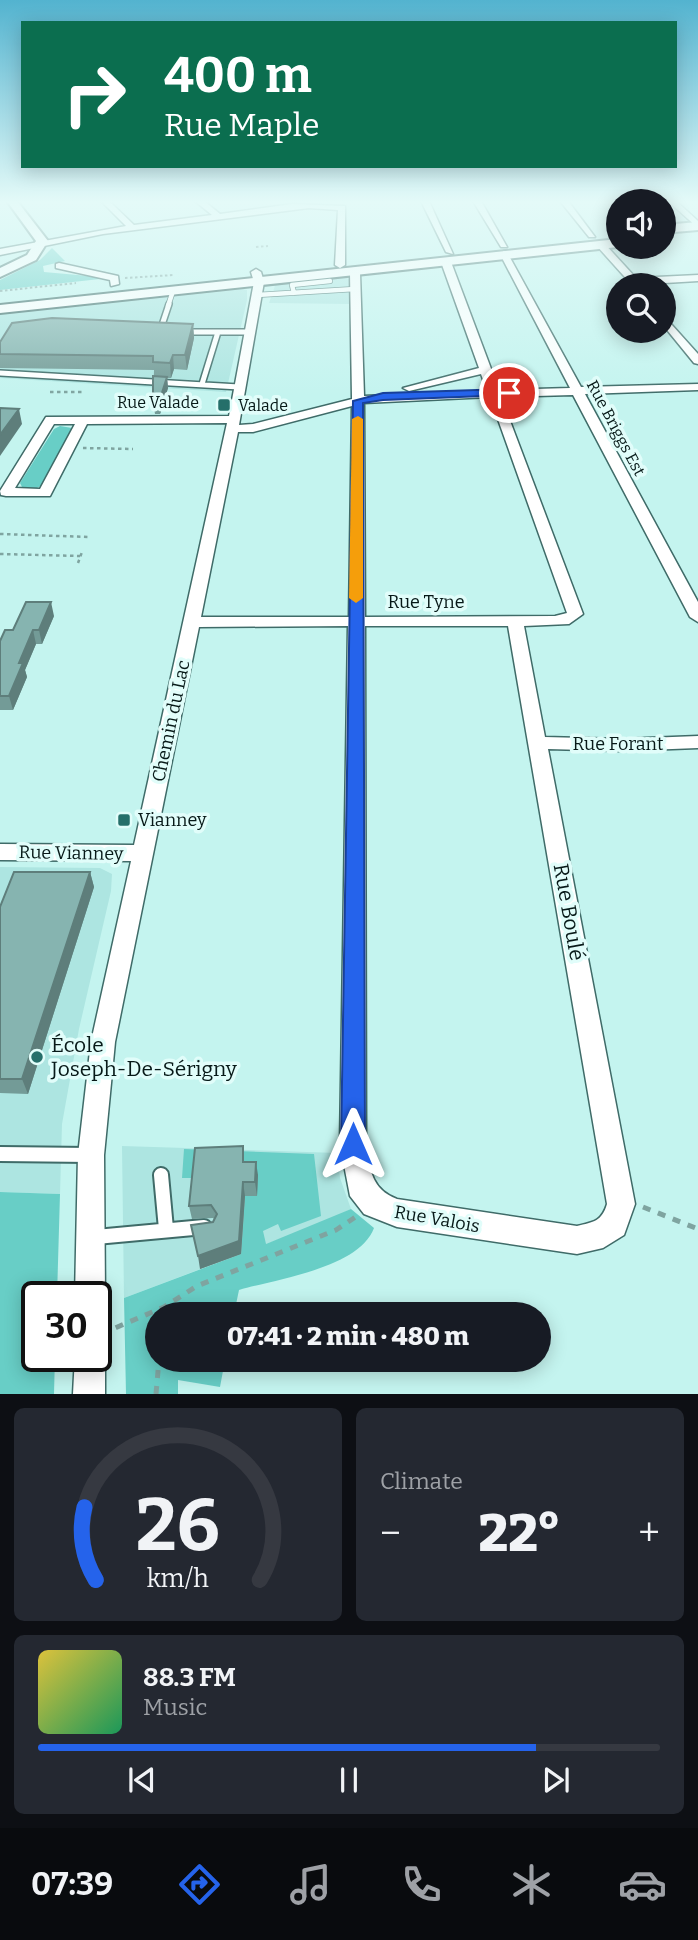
<!DOCTYPE html>
<meta charset="utf-8">
<style>
body{margin:0;font-family:Bitter,serif;background:#242831;color:#f1f3f6;height:100vh;display:flex;flex-direction:column;font-size:26px;white-space:nowrap}
*{box-sizing:border-box;margin:0}
p{font-size:23px;color:#9ea1a6}
.icon{flex:none;width:38px;height:38px;fill:none;stroke:currentColor;stroke-width:2;stroke-linecap:round;stroke-linejoin:round}
.map{position:relative;height:1394px;overflow:hidden}
.drawer{display:flex;flex-direction:column;gap:14px;padding:14px;background:#0d0f14;flex:1}
.drawer>*{flex:none}
.guide{position:absolute;left:21px;top:21px;width:656px;height:147px;border-radius:0px;box-shadow:0 4px 18px #0003;background:#0b6e4f;color:#fff;overflow:hidden}
.controls{position:absolute;left:606px;top:189px;display:grid;gap:14px}
.controls a{display:grid;place-items:center;width:70px;height:70px;border-radius:50%;background:#171b24;box-shadow:0 4px 18px #0003;font-size:35px}
.speed{position:absolute;left:21px;top:1281px;display:flex;gap:14px;font-size:35px;font-weight:700;text-align:center}
.speed>*{display:grid;place-content:center;width:91px;height:91px;border-radius:50%;background:#171b24;box-shadow:0 4px 18px #0003;line-height:1}
.speed .limit{border:4px solid #111;border-radius:10px;background:#fff;color:#111}
.pin{position:absolute;display:grid;place-items:center;width:60px;height:60px;color:#fff;margin:-30px;border:4px solid #fff;border-radius:50%;box-shadow:0 2px 7px #0007}
.me{position:absolute;width:77px;margin:-38px;rotate:0deg;stroke-linejoin:round;filter:drop-shadow(0 0 5px #0008)}
.turn{display:flex;align-items:center;gap:24px;height:147px;padding:0 28px;font-size:32px}
.turn .icon{width:91px;height:91px;stroke-width:2.5}
.turn b{display:block;font-size:49px;line-height:60px}
.big{font-size:52px;font-weight:800;line-height:1.1}
.drawer .card{flex:1;display:flex;flex-direction:column;justify-content:center;gap:10px;min-width:0;padding:0 24px;border-radius:10px;background:#242831}
.drawer .dial{align-items:center;gap:0}
.dial svg{height:182px;overflow:visible;fill:none;stroke:#363941;stroke-width:7;stroke-linecap:round;text-anchor:middle}
.dial text{fill:#f1f3f6;stroke:none}
.song{display:flex;align-items:center;gap:21px}
.cover{width:84px;height:84px;border-radius:10px;background:linear-gradient(135deg,hsl(50 70% 55%),hsl(150 70% 35%))}
.played{height:7px;border-radius:4px;background:linear-gradient(90deg,#2563eb 80%,#363941 80%)}
.keys{display:flex;justify-content:space-around;direction:ltr}
.heat{display:flex;justify-content:space-between;align-items:center;font-size:38px;direction:ltr}
.drawer .tiles{flex:1;display:grid;gap:14px;grid-template-columns:1fr 1fr}
.card:last-child{grid-column:span 2}
.trip{position:absolute;left:145px;top:1302px;width:406px;height:70px;border-radius:35px;background:#171b24;box-shadow:0 4px 18px #0003;font-weight:800;line-height:70px;text-align:center}
.dock{display:flex;height:112px;justify-content:space-around;align-items:center;background:#090b0e;color:#9ea1a6}
.dock .icon{width:49px;height:49px}
.dock .selected{color:#2563eb}
.dock b{font-size:32px;color:#f1f3f6}
.map>svg:first-child{display:block}
.built{fill:#ade5e1}
.green{fill:#68cec6}
.lines{fill:none;stroke-linecap:round;stroke-linejoin:round}
.lane-far2-casing{stroke:#3f6b68;stroke-width:6}
.lane-far1-casing{stroke:#3f6b68;stroke-width:8}
.lane-casing{stroke:#3f6b68;stroke-width:18}
.street-casing{stroke:#3f6b68;stroke-width:3}
.secondary-casing{stroke:#3f6b68;stroke-width:4}
.path-far2{stroke:#7fa4a0;stroke-width:2;stroke-dasharray:2.5 2.5;stroke-linecap:butt}
.path-far1{stroke:#7fa4a0;stroke-width:2.5;stroke-dasharray:3.5 3.5;stroke-linecap:butt}
.path{stroke:#7fa4a0;stroke-width:5;stroke-dasharray:8 8;stroke-linecap:butt}
.lane-far2{stroke:#fff;stroke-width:4.5}
.lane-far1{stroke:#fff;stroke-width:5}
.lane{stroke:#fff;stroke-width:14}
.street{fill:#fff;fill-rule:evenodd}
.secondary{fill:#fff;fill-rule:evenodd}
.wall{fill:#739b97}
.shaded-wall{fill:#5e7e7b}
.building{fill:#86b4b0;stroke:#5e7e7b;stroke-width:2}
.route{fill:#2563eb;stroke:#184099;stroke-width:2}
.slow{fill:#f59e0b}
.poi-dot{fill:#256f6a;stroke:#e1fdfa;stroke-width:2.5}
.labels{text-anchor:middle;dominant-baseline:central;stroke-width:7;stroke-linejoin:round;paint-order:stroke}
.far-street-label{font-size:16px;fill:#071918;stroke:#e1fdfa}
.far-poi-label{font-size:16px;fill:#071918;stroke:#e1fdfa;text-anchor:start}
.street-label{font-size:18px;fill:#071918;stroke:#e1fdfa}
.poi-label{font-size:18px;fill:#071918;stroke:#e1fdfa;text-anchor:start}
.near-street-label{font-size:21px;fill:#071918;stroke:#e1fdfa}
.near-poi-label{font-size:21px;fill:#071918;stroke:#e1fdfa;text-anchor:start}
</style>
<div class="map">
<svg width="698" height="1394" viewBox="0 0 698 1394">
<rect width="100%" height="100%" fill="#c4f4ef"/>
<path class="built" d="M343 276 351 280 350 304 269 303 276 283Z
M240 288 247 290V300L226 392 0 378V313Z
M0 867 100 868 112 874 111 891 79 1029 62 1124 60 1194 0 1192Z
M122 1146 337 1153 340 1178 351 1209 327 1221 124 1298Z"/>
<path class="green" d="M52 248 65 261 43 266 44 272 100 277V279L0 290V280L40 260Z
M60 426 72 428 46 483 35 489 22 487 20 483 54 429Z
M184 1149 314 1154 321 1216 281 1231 278 1224 263 1231 266 1244 351 1209 374 1228C359 1268 277 1279 239 1290L234 1314H158V1360H225L220 1387 178 1380V1394H126L124 1298 241 1254 245 1196 257 1195 195 1178H182Z
M0 1192 60 1194 57 1297H37V1356H55L54 1394H0Z"/>
<g class="lines">
<defs>
<path id="lane-far2" d="M294 293 292 285 330 281
M257 295 355 289
M168 306 173 291"/>
<path id="lane-far1" d="M160 331 169 304
M185 332H250
M0 373 239 387
M202 384 218 332"/>
<path id="lane" d="M0 1154 90 1155
M161 1175 166 1229
M96 1237 204 1227"/>
<path id="street" d="M101 201H109L134 225 212 215 195 201H204L220 214 292 204 345 206V265L340 268 335 265 338 210 309 208 103 234 0 255V249L126 226Z
M421 201H429L453 254 446 252Z
M473 201H481L507 247H501Z
M560 201H568L595 237H589Z
M668 201H676L698 221V228Z
M597 242H603L636 278 698 275V281L632 285 597 246Z
M504 251 508 254 581 387 698 384V390L585 394 698 602V622L690 617 573 395 501 397 583 614 569 624 524 626 545 737 621 739 698 736V748L621 751 548 749 635 1204 624 1235 603 1248 577 1254 397 1227 364 1214 350 1196 340 1144 348 626 199 627 115 1042 104 1155 105 1297 100 1307 96 1309V1297H75L78 1155 91 1042 131 861 0 860V844L134 845 227 423 87 424 50 496H6L1 495 0 491 46 417 229 416 254 282 251 272 256 269 261 272 264 282 239 425 253 424 352 399 350 273 355 270 360 273 364 396 487 391 481 374 409 391 403 388 479 368 441 262 446 259 451 262 499 390 570 388 500 254ZM490 397 567 613 555 616 365 617 364 403ZM352 406 349 617H201L238 432H253ZM54 424H75L40 489 15 488ZM365 626H508L607 1204C602 1221 594 1222 577 1226L397 1199C371 1189 370 1170 366 1144Z
M59 263 118 276 119 284 111 286 110 280 56 268V264Z
M663 315 698 354V364L694 363 663 325Z
M96 1343 101 1345 105 1356V1394H73L75 1356H96Z"/>
<path id="secondary" d="M7 201H17L48 241 36 260 0 277V268L27 255 36 241Z
M698 222V230L663 233V225Z
M618 239V247L0 313V305Z"/>
</defs>
<use href="#lane-far2" class="lane-far2-casing"/>
<use href="#lane-far1" class="lane-far1-casing"/>
<use href="#lane" class="lane-casing"/>
<use href="#street" class="street-casing"/>
<use href="#secondary" class="secondary-casing"/>
<path class="path-far2" d="M256 247 268 246
M125 278 174 275
M0 291 76 283"/>
<path class="path-far1" d="M50 392H83
M83 448 133 449
M0 534 89 537
M0 554 80 556
M78 563 82 552"/>
<path class="path" d="M643 1207 698 1229
M164 1307V1314
M101 1334 164 1307 197 1286 336 1230 357 1216
M156 1394 159 1360"/>
<use href="#lane-far2" class="lane-far2"/>
<use href="#lane-far1" class="lane-far1"/>
<use href="#lane" class="lane"/>
<use href="#street" class="street"/>
<use href="#secondary" class="secondary"/>
</g>
<path class="wall" d="M193 324 194 338 187 370 174 369 171 378H167L168 388 160 414H155L153 402 154 370 0 368V342Z
M54 616 42 644H36L25 670 27 677 13 710H0V641L13 630Z
M90 872 94 887 28 1094 0 1093V907Z
M245 1162 258 1175 257 1196H245L241 1254 200 1269 214 1219 213 1218 192 1219 189 1206Z"/>
<path class="shaded-wall" d="M193 324 194 338 187 370 185 355Z
M173 355 174 369 171 378 170 363Z
M167 377 168 388 160 414 159 402Z
M19 409 22 424 0 456V435Z
M51 602 54 616 42 644 39 630Z
M33 630 36 644 25 670 27 677 13 710 9 696 19 663Z
M90 872 94 887 28 1094 22 1079Z
M256 1162 258 1175 257 1196 255 1182Z
M243 1182 245 1196 241 1254 200 1269 198 1256Z"/>
<path class="building" d="M52 318 193 324 185 355H173L170 363 153 362V356L0 354V342L12 323Z
M153 376 167 377 159 402H153Z
M0 408 19 409 0 435Z
M26 602H51L39 630H33L19 663H23L9 696H0V641L5 630H13Z
M14 872H90L22 1079H0V907Z
M243 1146V1162H256L255 1182H243L239 1241 198 1256 191 1225 213 1222 217 1214 211 1205 189 1206 195 1148Z"/>
<linearGradient id="sky" x2="0" y2="1"><stop stop-color="#53b3cf"/><stop offset="0.51" stop-color="#e4faf8"/><stop offset="1" stop-color="#e4faf8" stop-opacity="0"/></linearGradient>
<rect width="698" height="396" fill="url(#sky)"/>
<path class="route" d="M509 389 512 390V395L383 400 363 403 365 1144 361 1152 353 1156 344 1152 341 1144 353 401 383 393Z"/>
<path class="slow" d="M358 416 363 419V598L356 603 349 598 352 419Z"/>
<g class="poi-dot">
<rect x="217" y="398" width="14" height="14" rx="3.5"/>
<rect x="117" y="813" width="14" height="14" rx="3.5"/>
<circle cx="37" cy="1057" r="7"/>
</g>
<g class="labels">
<g class="far-street-label">
<text x="158" y="402">Rue Valade</text>
<text transform="translate(616 428) rotate(62)">Rue Briggs Est</text>
</g>
<g class="far-poi-label">
<text x="238" y="405">Valade</text>
</g>
<g class="street-label">
<text x="426" y="602">Rue Tyne</text>
<text transform="translate(171 721) rotate(-78)">Chemin du Lac</text>
<text x="618" y="744">Rue Forant</text>
<text transform="translate(71 853) rotate(1)">Rue Vianney</text>
<text transform="translate(437 1219) rotate(10)">Rue Valois</text>
</g>
<g class="poi-label">
<text x="138" y="820">Vianney</text>
</g>
<g class="near-street-label">
<text transform="translate(569 912) rotate(80)">Rue Boulé</text>
</g>
<g class="near-poi-label">
<text x="51" y="1045">École<tspan x="51" dy="24">Joseph-De-Sérigny</tspan></text>
</g>
</g>
</svg>
<div class="controls">
<a><svg class="icon" aria-label="sound" viewBox="0 0 24 24"><path d="M4 9h4l5-4v14l-5-4H4zM17 9q2 3 0 6"/></svg></a>
<a><svg class="icon" aria-label="search" viewBox="0 0 24 24"><circle cx="10" cy="10" r="6"/><path d="M15 15l6 6"/></svg></a>
</div>
<div class="speed"><div class="limit">30</div></div>
<div class="pin" style="left:509px;top:393px;background:#d93025"><svg class="icon" aria-label="arrive" viewBox="0 0 24 24"><path d="M6 21V4h12l-3 4 3 4H6"/></svg></div>
<svg class="me" style="left:353px;top:1144px" viewBox="-20 -20 40 40"><path d="M0-17L14 15 0 8-14 15z" fill="#2563eb" stroke="#fff" stroke-width="4"/></svg>
<div class="trip">07:41 · 2 min · 480 m</div>
<div class="guide">
<div class="turn"><svg class="icon" aria-label="right" viewBox="0 0 24 24"><path d="M7 20v-9h11M14 6l5 5-5 5"/></svg><div><b>400 m</b>Rue Maple</div></div>
</div>
</div>
<section class="drawer">
<div class="tiles">
<div class="card dial"><svg viewBox="0 0 100 80">
<path d="M14 69A42 42 0 1 1 86 69"/>
<path d="M14 69A42 42 0 0 1 9 37" stroke="#2563eb"/>
<text x="50" y="56" font-size="32" font-weight="700">26</text>
<text x="50" y="72" font-size="11">km/h</text>
</svg></div>
<div class="card"><p>Climate</p>
<div class="heat"><a>−</a><b class="big">22°</b><a>+</a></div>
</div>
<div class="card">
<div class="song"><i class="cover"></i><div><b>88.3 FM</b><p>Music</p></div></div>
<div class="played"></div>
<div class="keys"><svg class="icon" aria-label="previous" viewBox="0 0 24 24"><path d="M18 5L8 12l10 7zM5 5v14"/></svg><svg class="icon" aria-label="pause" viewBox="0 0 24 24"><path d="M8 5v14M16 5v14"/></svg><svg class="icon" aria-label="next" viewBox="0 0 24 24"><path d="M6 5l10 7-10 7zM19 5v14"/></svg></div>
</div>
</div>
</section>
<nav class="dock">
<b>07:39</b>
<svg class="icon selected" aria-label="directions" viewBox="0 0 24 24"><path d="M12 3l9 9-9 9-9-9zM9 14v-3h6M13 9l2 2-2 2"/></svg>
<svg class="icon" aria-label="music" viewBox="0 0 24 24"><path d="M9 18V5l10-2v13"/><circle cx="6" cy="18" r="3"/><circle cx="16" cy="16" r="3"/></svg>
<svg class="icon" aria-label="phone" viewBox="0 0 24 24"><path d="M5 4h4l2 5-3 2q2 4 5 5l2-3 5 2v4C11 20 4 13 5 4z"/></svg>
<svg class="icon" aria-label="climate" viewBox="0 0 24 24"><path d="M12 3v18M4 7l16 10M4 17L20 7"/></svg>
<svg class="icon" aria-label="car" viewBox="0 0 24 24"><path d="M5 17H2v-5l4-1 3-4h7l3 4 3 1v5h-3M9 17h6M6 11h13"/><circle cx="7" cy="17" r="2"/><circle cx="17" cy="17" r="2"/></svg>
</nav>
